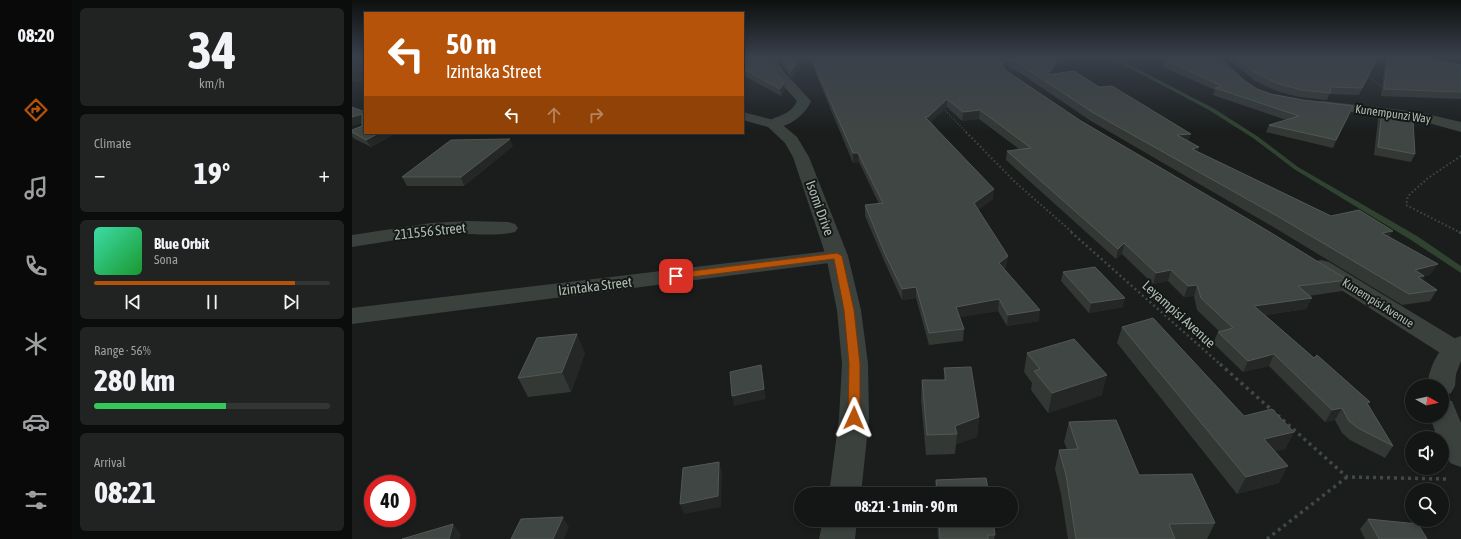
<!DOCTYPE html>
<meta charset="utf-8">
<style>
body{margin:0;font-family:"Asap Condensed",sans-serif;background:#212322;color:#f1f3f6;height:100vh;display:flex;flex-direction:column;font-size:15px;white-space:nowrap}
*{box-sizing:border-box;margin:0}
p{font-size:13px;color:#9d9fa0}
.icon{flex:none;width:22px;height:22px;fill:none;stroke:currentColor;stroke-width:2;stroke-linecap:round;stroke-linejoin:round}
.map{position:relative;flex:1;overflow:hidden}
.sheet{display:flex;flex-direction:column;gap:8px;padding:8px;background:#0b0c0c;width:280px}
.sheet>*{flex:none}
.top-card{position:absolute;left:12px;top:12px;width:380px;height:122px;border-radius:0px;box-shadow:0 2px 6px #0003,0 0 0 1px #333534;background:#b45309;color:#fff;overflow:hidden}
.needle{width:26px;rotate:98deg}
.tools{position:absolute;left:1053px;top:379px;display:grid;gap:8px}
.tools a{display:grid;place-items:center;width:44px;height:44px;border-radius:50%;background:#141615;box-shadow:0 2px 6px #0003,0 0 0 1px #333534;font-size:20px}
.speed{position:absolute;left:12px;top:475px;display:flex;gap:8px;font-size:20px;font-weight:700;text-align:center}
.speed>*{display:grid;place-content:center;width:52px;height:52px;border-radius:50%;background:#141615;box-shadow:0 2px 6px #0003,0 0 0 1px #333534;line-height:1}
.speed .limit{border:6px solid #d22;background:#fff;color:#111}
.pin{position:absolute;display:grid;place-items:center;width:34px;height:34px;color:#fff;margin:-17px;border-radius:8px;box-shadow:0 2px 6px #0006}
.me{position:absolute;width:44px;margin:-22px;rotate:1deg;stroke-linejoin:round;filter:drop-shadow(0 0 3px #0008)}
.turn{display:flex;align-items:center;gap:14px;height:84px;padding:0 16px;font-size:18px}
.turn .icon{width:52px;height:52px;stroke-width:2.5}
.turn b{display:block;font-size:28px;line-height:34px}
.lanes{display:flex;align-items:center;height:38px;padding:0 16px;background:#0003;justify-content:center;gap:20px;direction:ltr}
.lanes .off{opacity:.35}
.big{font-size:30px;font-weight:700;line-height:1.1}
.sheet .widget{flex:1;display:flex;flex-direction:column;justify-content:center;gap:6px;min-width:0;padding:0 14px;border-radius:6px;background:#212322}
.sheet .dial{align-items:center;gap:0}
.dial b{font-size:52px;line-height:1}
.song{display:flex;align-items:center;gap:12px}
.cover{width:48px;height:48px;border-radius:6px;background:linear-gradient(135deg,hsl(160 70% 55%),hsl(130 70% 35%))}
.played{height:4px;border-radius:2px;background:linear-gradient(90deg,#b45309 85%,#333534 85%)}
.keys{display:flex;justify-content:space-around;direction:ltr}
.heat{display:flex;justify-content:space-between;align-items:center;font-size:22px;direction:ltr}
.charge{height:6px;border-radius:3px;background:linear-gradient(90deg,#34c759 56%,#333534 0)}
.trip{position:absolute;left:442px;top:487px;width:224px;height:40px;border-radius:20px;background:#141615;box-shadow:0 2px 6px #0003,0 0 0 1px #333534;font-weight:700;line-height:40px;text-align:center}
main{display:flex;flex:1;min-height:0}
.menu{display:flex;flex-direction:column;width:72px;justify-content:space-around;align-items:center;background:#080908;color:#9d9fa0}
.menu .icon{width:28px;height:28px}
.menu .active{color:#b45309}
.menu b{font-size:18px;color:#f1f3f6}
.map>svg:first-child{display:block}
.green{fill:#282620}
.lines{fill:none;stroke-linecap:round;stroke-linejoin:round}
.stream{fill:#304230;fill-rule:evenodd}
.path-far3{stroke:#414943;stroke-width:1.5;stroke-dasharray:1 2;stroke-linecap:butt}
.path-far2{stroke:#414943;stroke-width:2;stroke-dasharray:1.5 2.5;stroke-linecap:butt}
.path-far1{stroke:#414943;stroke-width:2.5;stroke-dasharray:2 3;stroke-linecap:butt}
.path{stroke:#414943;stroke-width:3.5;stroke-dasharray:3 4;stroke-linecap:butt}
.minor{fill:#3b423e;fill-rule:evenodd}
.tertiary{fill:#3b423e;fill-rule:evenodd}
.wall{fill:#333835}
.shaded-wall{fill:#242726}
.building{fill:#404643;stroke:#515954}
.route{fill:#b45309;stroke:#753606}
.labels{text-anchor:middle;dominant-baseline:central;stroke-width:4;stroke-linejoin:round;paint-order:stroke}
.far-street-label{font-size:12px;fill:#adbdb1;stroke:#151817}
.street-label{font-size:14px;fill:#adbdb1;stroke:#151817}
</style>
<main>
<nav class="menu">
<b>08:20</b>
<svg class="icon active" aria-label="directions" viewBox="0 0 24 24"><path d="M12 3l9 9-9 9-9-9zM9 14v-3h6M13 9l2 2-2 2"/></svg>
<svg class="icon" aria-label="music" viewBox="0 0 24 24"><path d="M9 18V5l10-2v13"/><circle cx="6" cy="18" r="3"/><circle cx="16" cy="16" r="3"/></svg>
<svg class="icon" aria-label="phone" viewBox="0 0 24 24"><path d="M5 4h4l2 5-3 2q2 4 5 5l2-3 5 2v4C11 20 4 13 5 4z"/></svg>
<svg class="icon" aria-label="climate" viewBox="0 0 24 24"><path d="M12 3v18M4 7l16 10M4 17L20 7"/></svg>
<svg class="icon" aria-label="car" viewBox="0 0 24 24"><path d="M5 17H2v-5l4-1 3-4h7l3 4 3 1v5h-3M9 17h6M6 11h13"/><circle cx="7" cy="17" r="2"/><circle cx="17" cy="17" r="2"/></svg>
<svg class="icon" aria-label="filters" viewBox="0 0 24 24"><path d="M4 7h16M4 17h16"/><circle cx="9" cy="7" r="2"/><circle cx="15" cy="17" r="2"/></svg>
</nav>
<section class="sheet">
<div class="widget dial"><b>34</b><p>km/h</p></div>
<div class="widget"><p>Climate</p>
<div class="heat"><a>−</a><b class="big">19°</b><a>+</a></div>
</div>
<div class="widget">
<div class="song"><i class="cover"></i><div><b>Blue Orbit</b><p>Sona</p></div></div>
<div class="played"></div>
<div class="keys"><svg class="icon" aria-label="previous" viewBox="0 0 24 24"><path d="M18 5L8 12l10 7zM5 5v14"/></svg><svg class="icon" aria-label="pause" viewBox="0 0 24 24"><path d="M8 5v14M16 5v14"/></svg><svg class="icon" aria-label="next" viewBox="0 0 24 24"><path d="M6 5l10 7-10 7zM19 5v14"/></svg></div>
</div>
<div class="widget"><p>Range · 56%</p><b class="big">280 km</b><div class="charge"></div></div>
<div class="widget"><p>Arrival</p><b class="big">08:21</b></div>
</section>
<div class="map">
<svg width="1109" height="539" viewBox="0 0 1109 539">
<rect width="100%" height="100%" fill="#1a1d1c"/>
<path class="green" d="M0 57H13V83L0 81Z"/>
<g class="lines">
<path class="stream" d="M757 57H762L861 108 905 136 946 167 1065 236 1109 266V273L1059 240 942 169 901 138 857 110Z"/>
<path class="path-far3" d="M723 57H729
M1015 75 1033 89
M591 108 615 133"/>
<path class="path-far2" d="M614 132 663 182 721 233
M1109 156 1076 178 1056 196 1054 205 1109 233"/>
<path class="path-far1" d="M719 232 869 365
M1107 232 1109 233"/>
<path class="path" d="M868 364 995 477 1094 479
M915 539 995 477"/>
<path class="minor" d="M416 57H428L425 61 433 73 459 101C453 116 433 131 416 127L414 124C420 115 437 118 445 101L425 79 413 61Z
M970 101 1066 112 1109 122V132L1066 120 965 108 963 105 965 102Z
M116 221 156 222 163 224 166 228 163 232C144 237 116 233 95 234 63 236 32 242 0 247V235L79 223Z
M485 250 493 251 496 256 493 261 0 324V308Z
M969 260 977 262 1109 342V357L1102 359 1093 356 961 272 958 267 961 262Z"/>
<path class="tertiary" d="M391 112 426 121 445 137 457 157 496 256 509 310 516 364 517 418 509 494H477L487 418 490 364 485 310 474 256 441 157 433 143 416 127 391 120Z
M1109 336V361L1104 374 1103 386 1099 393 1090 396V386H1075C1078 365 1088 342 1109 336Z
M1090 398 1100 401 1109 423V467L1098 463 1090 447V438H1085L1078 416H1090Z
M471 520H505L503 539H467Z"/>
</g>
<path class="wall" d="M426 57H455L440 79 427 61Z
M457 57H701L706 63 699 75 747 87 836 141 846 152 979 216 1038 237 1079 274 1072 277 1070 280 1085 290 1078 301 1050 305 923 228 739 121 662 69 657 68 652 69 729 121 996 280 990 291 957 296 960 298 954 309 913 315 1016 405 1041 446 1033 458 998 440 990 433 983 420 973 422 917 366 891 372 861 343 866 332 867 331 845 310 842 296 832 297 816 281 801 284 770 254 764 259 654 160 655 151 667 149 627 119 610 121 595 107 579 122 641 199 626 210 656 256 654 267 652 269 687 321 655 326 646 311 607 317 612 329 611 341 577 345 564 298 550 300 534 265 513 216V205L527 204 507 162 501 163Z
M838 57H866L893 81 905 89 919 94 951 100 1001 106 981 148 914 132 917 125 934 120 861 95 863 90 811 67 813 60 839 57Z
M874 57H1026L1007 95 977 94 975 100 947 97 925 91 903 81Z
M1034 57H1063L1109 65V99L1029 96Z
M1080 57H1109V60Z
M391 58 423 73 432 83 433 90 429 96 391 75Z
M13 112V133H45L19 147 1 138 0 136V130L10 126V123L0 126Z
M1030 112 1063 154 1059 162 1022 155 1026 119Z
M161 146 112 186H55L50 177Z
M711 272 771 307 737 313 709 281Z
M770 327 892 416 942 432 933 449 923 451 927 483 885 494 765 343Z
M233 353 219 392 176 397 166 378Z
M675 353 750 395 696 413 679 390 680 383 672 372Z
M592 368 627 417 625 437 604 444 603 454 574 455 569 400 570 380H592Z
M717 422 787 475 863 523 855 539H716L709 494 703 469 707 450 715 449 712 442Z
M584 480 637 494H583Z
M1016 519 1075 539H1013L1008 529Z
M585 520H641L643 535 642 539H586Z"/>
<path class="shaded-wall" d="M449 57H455L440 79 439 71Z
M707 57 706 63 694 83 695 75Z
M658 60 657 68 653 69 650 65 653 61Z
M432 83 433 90 429 96 428 89Z
M595 99V107L576 125 573 117Z
M1001 106 998 114 981 148 984 140Z
M628 110 627 119 610 121 611 112Z
M10 114 13 122 0 126V117Z
M27 133H45L19 147 14 140Z
M839 134 836 142 825 135Z
M158 139 161 146 112 186 109 177Z
M847 147 844 156 840 149Z
M501 153H506L507 162 501 163Z
M642 189 641 199 622 213V203Z
M1041 231 1035 241 1030 233Z
M772 243 770 254 764 259 766 249Z
M656 256 654 267 646 274 647 263Z
M1086 264 1079 274 1072 277 1066 287 1063 270Z
M819 270 816 281 801 284 804 273Z
M845 285 842 296 832 297 836 286Z
M564 287V298L550 300V289Z
M773 298 771 307 737 313 739 303Z
M960 298 954 309 897 317 902 306Z
M647 299 646 311 603 318 604 307Z
M688 310 687 321 655 326 656 315Z
M225 334 233 353 219 392 210 372Z
M922 354 917 366 891 372 896 361Z
M409 365 414 399 382 406 380 396Z
M755 375 750 395 696 413 700 393Z
M990 408 983 420 973 422 980 410Z
M627 417 625 437 604 444 605 434 603 426Z
M942 432 933 449 903 456 912 439Z
M367 462 370 472 369 507 332 514 328 504Z
M936 466 927 483 885 494 894 477Z
M211 517 217 527 212 539H201Z
M101 524 109 534 108 539H97Z"/>
<path class="building" d="M399 57H412L423 73 432 83 428 89 391 69V58Z
M428 57H449L439 71Z
M459 57H698L697 58 707 57 695 75 722 71 747 87 760 86 839 134 825 135 847 147 840 149 979 216 1007 210 1041 231 1030 233 1086 264 1063 270 1072 276 1066 277 1085 290 1057 294 927 217 740 112 663 61 658 60 653 61 650 65 653 70 729 121 911 228 996 280 946 286 960 298 902 306 962 358 965 355 1018 402 1015 403 1041 446 1006 428 997 421 990 408 980 410 922 354 896 361 866 332 881 328 849 298 845 285 836 286 819 270 804 273 772 243 766 249 655 151 679 148 628 110 611 112 595 99 576 117H573L642 189 622 203 656 256 647 263 688 310 656 315 647 299 604 307 612 329 577 333 564 287 550 289 533 254 513 205 531 203 506 153H501Z
M840 57H866L893 81 905 89 919 94 951 100 1001 106 984 140 917 125 947 116 863 88 870 86 813 60Z
M883 57H1026L1010 88 979 87 978 93 950 90 927 84 905 74Z
M1036 57H1063L1109 65V92L1032 89Z
M0 107 13 112V133H27L14 140 0 132V130L10 126V114L0 117Z
M1030 112 1061 120 1063 154 1026 147Z
M158 139 109 177H50L99 140Z
M743 267 773 298 739 303 711 272Z
M801 318 892 416 920 409 942 432 912 439 936 466 894 477 770 327Z
M225 334 210 372 166 378 185 338Z
M722 339 755 375 700 393 682 371 688 369 675 353Z
M409 365 412 389 380 396 378 372Z
M619 367 627 417 603 426 605 434 575 435 570 380H594L592 368Z
M764 420 787 475 840 474 863 523 817 524 823 539H724L714 475 707 450 726 449 717 422Z
M367 462 366 496 328 504 331 468Z
M634 478 637 494H585L584 480Z
M211 517 201 539H159L169 519Z
M1016 519 1066 524 1075 539H1027Z
M587 520H641L643 535H636V539H588Z
M101 524 97 539H50Z"/>
<linearGradient id="sky" x2="0" y2="1"><stop stop-color="#0e100f"/><stop offset="0.43" stop-color="#38404b"/><stop offset="1" stop-color="#38404b" stop-opacity="0"/></linearGradient>
<rect width="1109" height="132" fill="url(#sky)"/>
<path class="route" d="M485 253 490 256 502 310 508 364V418L506 422 502 423 497 422 496 418 497 364 492 310 482 259 324 279 319 276 324 273Z"/>
<g class="labels">
<g class="far-street-label">
<text transform="translate(1041 114) rotate(8)">Kunempunzi Way</text>
<text transform="translate(1026 303) rotate(32)">Kunempisi Avenue</text>
</g>
<g class="street-label">
<text transform="translate(468 208) rotate(70)">Isomi Drive</text>
<text transform="translate(78 231) rotate(-6)">211556 Street</text>
<text transform="translate(243 286) rotate(-7)">Izintaka Street</text>
<text transform="translate(827 314) rotate(42)">Leyampisi Avenue</text>
</g>
</g>
</svg>
<div class="tools">
<a><svg class="needle" viewBox="-14 -14 28 28"><path d="M0-13l5 13h-10z" fill="#e53935"/><path d="M0 13l5-13h-10z" fill="#9d9fa0"/></svg></a>
<a><svg class="icon" aria-label="sound" viewBox="0 0 24 24"><path d="M4 9h4l5-4v14l-5-4H4zM17 9q2 3 0 6"/></svg></a>
<a><svg class="icon" aria-label="search" viewBox="0 0 24 24"><circle cx="10" cy="10" r="6"/><path d="M15 15l6 6"/></svg></a>
</div>
<div class="speed"><div class="limit">40</div></div>
<div class="pin" style="left:324px;top:276px;background:#d93025"><svg class="icon" aria-label="arrive" viewBox="0 0 24 24"><path d="M6 21V4h12l-3 4 3 4H6"/></svg></div>
<svg class="me" style="left:502px;top:418px" viewBox="-20 -20 40 40"><path d="M0-17L14 15 0 8-14 15z" fill="#b45309" stroke="#fff" stroke-width="4"/></svg>
<div class="trip">08:21 · 1 min · 90 m</div>
<div class="top-card">
<div class="turn"><svg class="icon" aria-label="left" viewBox="0 0 24 24"><path d="M17 20v-9H6M10 6l-5 5 5 5"/></svg><div><b>50 m</b>Izintaka Street</div></div>
<div class="lanes"><svg class="icon" aria-label="left" viewBox="0 0 24 24"><path d="M17 20v-9H6M10 6l-5 5 5 5"/></svg><svg class="icon off" aria-label="ahead" viewBox="0 0 24 24"><path d="M12 20V5M6 11l6-6 6 6"/></svg><svg class="icon off" aria-label="right" viewBox="0 0 24 24"><path d="M7 20v-9h11M14 6l5 5-5 5"/></svg></div>
</div>
</div>
</main>
